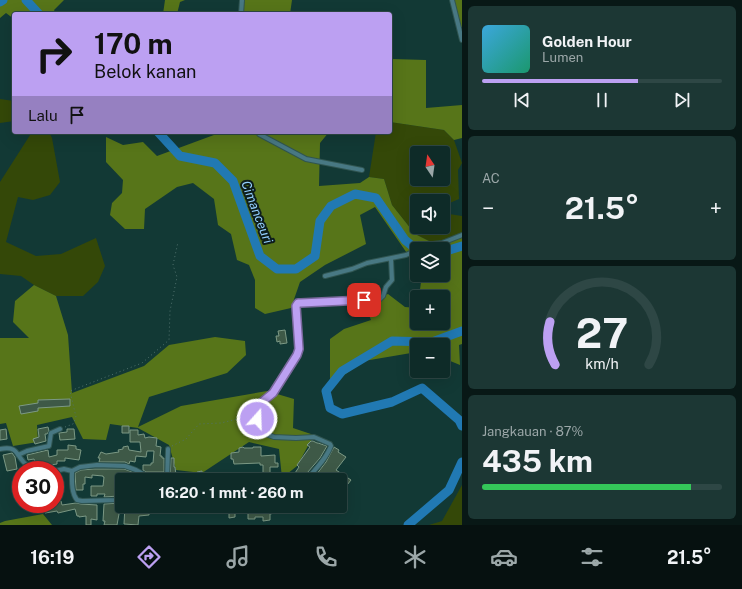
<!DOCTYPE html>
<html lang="id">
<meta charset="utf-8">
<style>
body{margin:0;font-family:"Public Sans",sans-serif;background:#1c3734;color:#f1f3f6;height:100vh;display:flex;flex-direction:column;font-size:15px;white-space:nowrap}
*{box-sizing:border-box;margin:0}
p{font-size:13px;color:#9ba7a8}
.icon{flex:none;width:22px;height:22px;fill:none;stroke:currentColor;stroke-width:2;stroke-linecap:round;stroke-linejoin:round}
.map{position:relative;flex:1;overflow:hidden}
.details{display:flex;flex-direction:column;gap:6px;padding:6px;background:#081816;width:280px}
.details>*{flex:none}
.guide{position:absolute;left:12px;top:12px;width:380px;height:122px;border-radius:4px;box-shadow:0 4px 16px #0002,0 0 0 1px #2e4745;background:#bca0f2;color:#111;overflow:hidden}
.needle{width:26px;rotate:347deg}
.controls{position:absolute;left:410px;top:146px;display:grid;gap:8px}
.controls a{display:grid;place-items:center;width:40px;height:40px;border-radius:4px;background:#0e2b28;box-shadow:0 4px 16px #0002,0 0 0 1px #2e4745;font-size:20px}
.speed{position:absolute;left:12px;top:461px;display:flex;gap:8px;font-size:20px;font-weight:700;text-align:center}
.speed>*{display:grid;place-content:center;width:52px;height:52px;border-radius:50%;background:#0e2b28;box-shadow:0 4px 16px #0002,0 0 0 1px #2e4745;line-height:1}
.speed .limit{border:6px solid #d22;background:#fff;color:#111}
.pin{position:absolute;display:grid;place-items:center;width:34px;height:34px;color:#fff;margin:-17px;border-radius:8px;box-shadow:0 2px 6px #0006}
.me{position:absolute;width:44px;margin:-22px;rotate:20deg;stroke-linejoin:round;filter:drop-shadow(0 0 3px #0008)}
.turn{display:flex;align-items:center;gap:14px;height:84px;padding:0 16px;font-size:18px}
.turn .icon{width:52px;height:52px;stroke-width:2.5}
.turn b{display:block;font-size:28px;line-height:34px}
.then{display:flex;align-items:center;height:38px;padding:0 16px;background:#0003;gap:8px;font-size:15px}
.big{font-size:30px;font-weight:700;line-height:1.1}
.details .card{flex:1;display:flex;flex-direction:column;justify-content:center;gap:6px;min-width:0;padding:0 14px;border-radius:6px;background:#1c3734}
.details .dial{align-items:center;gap:0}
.dial svg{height:104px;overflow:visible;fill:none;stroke:#2e4745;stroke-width:7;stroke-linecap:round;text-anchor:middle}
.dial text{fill:#f1f3f6;stroke:none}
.song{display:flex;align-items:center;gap:12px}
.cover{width:48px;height:48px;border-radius:6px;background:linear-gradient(135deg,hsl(200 70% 55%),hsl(160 70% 35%))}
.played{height:4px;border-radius:2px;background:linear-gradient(90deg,#bca0f2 65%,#2e4745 65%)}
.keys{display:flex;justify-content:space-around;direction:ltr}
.heat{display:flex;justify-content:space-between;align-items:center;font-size:22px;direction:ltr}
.charge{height:6px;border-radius:3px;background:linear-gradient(90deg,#34c759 87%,#2e4745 0)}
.trip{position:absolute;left:115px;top:473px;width:232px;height:40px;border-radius:4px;background:#0e2b28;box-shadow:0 4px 16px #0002,0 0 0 1px #2e4745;font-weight:700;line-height:40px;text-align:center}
.dock{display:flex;height:64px;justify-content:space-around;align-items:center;background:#061110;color:#9ba7a8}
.dock .icon{width:28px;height:28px}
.dock .selected{color:#bca0f2}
.dock b{font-size:18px;color:#f1f3f6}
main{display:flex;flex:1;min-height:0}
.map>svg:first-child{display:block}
.green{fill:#344808;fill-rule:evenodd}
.forest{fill:#577519}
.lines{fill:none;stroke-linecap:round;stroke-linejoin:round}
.river{stroke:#2179b3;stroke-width:9}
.building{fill:#3e5947;stroke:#7c9985}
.minor-casing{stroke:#305551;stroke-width:6}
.path{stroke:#50716d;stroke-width:1;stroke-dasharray:1 3;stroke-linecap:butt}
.minor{stroke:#487883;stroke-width:4}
.route-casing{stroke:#7a689d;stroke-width:10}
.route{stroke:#bca0f2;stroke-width:7}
.labels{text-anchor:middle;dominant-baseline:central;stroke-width:4;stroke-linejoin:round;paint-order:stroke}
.water-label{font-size:13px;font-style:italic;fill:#92cdfc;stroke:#0d1d1b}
</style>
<main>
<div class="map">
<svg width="462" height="525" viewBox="0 0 462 525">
<rect width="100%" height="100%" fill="#123935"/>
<path class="green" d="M0 99 14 101V121L0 123Z
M390 122 444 130 454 140 462 163 458 170 459 199 445 205 449 214 462 216V236L454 239 431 242 415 234 392 205 384 179 369 177 376 132H390ZM417 153H443V179H417ZM417 201H443V227H417Z
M32 132H49L52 138 60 182 50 195 33 200 18 197 6 242 36 256 61 254 96 238 105 266 98 282 83 296H56L34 285 21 276 0 274V182Z
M462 485V525H429L442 521Z"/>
<path class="forest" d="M0 0H64L54 10 56 14H14V19L6 13 0 18Z
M165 0H185L180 2 177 14H163Z
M239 0H292L290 14H239Z
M451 0H462V27H458Z
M390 46 392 59 426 60V108L462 105V138L454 140 444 130 390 122Z
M222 132H329L320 143 319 186 360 183 369 177 384 179 392 205 415 234 431 242 454 239 462 236V344L459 345 460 365 443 358V345H417V352L364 361 330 385V339L344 329 371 320 364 303 388 294 405 307 417 308V323H443V297H419L421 282 418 275H443V249H417V274L411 259 375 207 360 215 366 244 325 265 300 282 291 308 265 314 255 308V280L249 265 237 260 231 234 218 225 214 199 193 183 177 187 145 209 144 229H125L110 215 112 203 122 193 123 180 106 162V137L123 145 143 142 157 156Z
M34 285 56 296 68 335 72 393 144 366 169 345 215 337 245 341 246 355 227 373 149 397 138 427 181 406 267 391 294 399 293 428 314 435 297 466 282 478 279 449 249 442 202 473 176 470 169 445 138 428 110 424 106 440 83 439 72 417 37 425 38 442 13 446 6 423 0 424V338H29L13 322 15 301Z
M43 514 52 525H0V523L5 521Z"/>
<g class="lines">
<path class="river" d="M26 0 39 14
M0 2 3 0
M158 132 180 156 215 163 233 181 260 256 277 269H296L315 256 320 221 331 206 355 194 376 198 405 240 417 250
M443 252 462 246
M462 331 432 342 392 341 342 371 326 391 330 408 342 414 392 402 422 388 459 420 462 426
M408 525 449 490 462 462"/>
</g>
<path class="building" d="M285 330 287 343 280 344V341L277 342 276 336H279L278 331Z
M70 399V406L38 408V411L21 414 19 406 38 403V400Z
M122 426H129V433H122Z
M48 427 49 431 47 434H45L46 441 35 444 33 439 39 437 38 429Z
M6 429 7 439 0 440V430Z
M67 429H74L75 439 60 440 59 433 67 432Z
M130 430H138V435L144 434 145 438 149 437 157 438 156 446 161 447 160 456H162V458H164V472H146L143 470V465H151V463H153L154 451H147L146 457 136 456 135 462 130 461 129 464 125 462H99L100 458H98L101 452 106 454 119 452 118 450 123 449V447L128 446 129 450 141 452 140 442H130Z
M311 441H313L317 443H318L327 446 320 458 301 480H282V479L291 476 294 473H295L299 467 297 465 310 447 307 445Z
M68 445 76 446V449L81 450 79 460 65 458V461H57V464L44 466 43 464 36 465 34 459 28 460 27 455 48 450 49 457 57 455V450H68Z
M243 447 244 448H253V447H261V456L275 455V463H278V467H270V476H278L279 480H251V475H263V465H260V463L234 464 233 459H231V453L239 452V448Z
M334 447 339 450 338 452 346 457 336 470 351 480 340 494V480H313L312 479 316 475 326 462Z
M12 453 15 457 17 469 7 471 3 455Z
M171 458H174V467H175L176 475H179V480H170Z
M94 469H124L135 473 144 478 164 480H137L121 478 119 496 104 497 105 494H97V496H91V486H103L104 477H103V476L92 475V478L85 477V484H83V490H76L75 473 81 470Z
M202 471V474H204L205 480H198L197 472Z
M59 499V502L61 501 62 505 76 503 81 504 97 505V520L91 519V525H86V516L79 517V516H77L75 509 58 513 57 511 45 513 43 504H55V500Z
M121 503 117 525H104L105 521H103L104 504Z
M125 506H149V515L139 516 138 525 124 524Z
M181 506H198L196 512Z
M238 506 256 507V506H300V508L270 514V520L263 521V517H255V519H248V510L235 512V517L229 518V507Z"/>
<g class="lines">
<defs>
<path id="minor" d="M452 0 462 40
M241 14 242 0
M259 132V134L306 159 362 170
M420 249 433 244 442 243 462 235
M325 276 352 269 367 263 406 255 417 250
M0 449C20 445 15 457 28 466 33 468 39 469 44 470
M18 455 27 451 49 446 51 433 60 429
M55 471 64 469 72 471C72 481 71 492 77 500L82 501 117 500 122 499
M72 471 80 467 97 465 125 466 136 470 145 475 167 476
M167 480 168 449
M306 480C315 470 326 459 331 446L330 444 314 437 296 438 274 437 263 433 259 427 257 419 258 414 262 402 273 393 297 355 299 349 296 306 298 303H301L380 299 383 296 386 287 392 280 391 259"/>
</defs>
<use href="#minor" class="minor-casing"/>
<path class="path" d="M65 427 73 424 76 417 70 391 142 363 169 340 170 311 177 277 173 265 178 242
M172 446 186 439 199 424 221 423 253 415"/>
<use href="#minor" class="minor"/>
</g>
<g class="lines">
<defs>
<path id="route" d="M257 419 258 414 262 402 273 393 297 355 299 349 296 306 298 303H301L364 300"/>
</defs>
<use href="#route" class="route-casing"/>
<use href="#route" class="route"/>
</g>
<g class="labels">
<g class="water-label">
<text transform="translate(257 212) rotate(69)">Cimanceuri</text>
</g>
</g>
</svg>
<div class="controls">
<a><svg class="needle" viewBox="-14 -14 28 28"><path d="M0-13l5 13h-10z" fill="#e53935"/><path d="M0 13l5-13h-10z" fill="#9ba7a8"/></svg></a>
<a><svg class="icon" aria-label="sound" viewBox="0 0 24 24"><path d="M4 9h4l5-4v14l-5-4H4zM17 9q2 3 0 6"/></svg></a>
<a><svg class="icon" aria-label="layers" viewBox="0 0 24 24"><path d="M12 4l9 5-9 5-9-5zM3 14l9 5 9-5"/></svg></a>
<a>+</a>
<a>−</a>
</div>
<div class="speed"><div class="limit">30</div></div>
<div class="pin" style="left:364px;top:300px;background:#d93025"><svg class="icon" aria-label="arrive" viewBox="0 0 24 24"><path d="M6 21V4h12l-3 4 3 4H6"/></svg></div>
<svg class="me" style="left:257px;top:419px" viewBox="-20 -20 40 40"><circle r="17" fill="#bca0f2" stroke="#fff" stroke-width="3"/><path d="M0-11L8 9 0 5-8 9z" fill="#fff"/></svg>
<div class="trip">16:20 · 1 mnt · 260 m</div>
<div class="guide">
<div class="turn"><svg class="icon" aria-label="right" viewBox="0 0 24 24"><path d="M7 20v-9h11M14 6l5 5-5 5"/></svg><div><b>170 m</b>Belok kanan</div></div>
<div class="then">Lalu<svg class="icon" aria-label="arrive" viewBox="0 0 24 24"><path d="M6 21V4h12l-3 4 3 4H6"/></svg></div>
</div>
</div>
<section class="details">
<div class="card">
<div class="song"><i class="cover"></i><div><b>Golden Hour</b><p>Lumen</p></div></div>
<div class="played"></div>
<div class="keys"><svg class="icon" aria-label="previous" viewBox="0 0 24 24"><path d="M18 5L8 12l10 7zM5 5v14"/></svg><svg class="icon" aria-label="pause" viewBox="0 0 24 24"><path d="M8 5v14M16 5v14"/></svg><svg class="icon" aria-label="next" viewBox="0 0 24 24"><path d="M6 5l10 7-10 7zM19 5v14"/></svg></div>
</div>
<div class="card"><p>AC</p>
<div class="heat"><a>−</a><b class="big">21.5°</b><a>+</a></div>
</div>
<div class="card dial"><svg viewBox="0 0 100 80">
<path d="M14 69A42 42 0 1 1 86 69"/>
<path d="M14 69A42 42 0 0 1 10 36" stroke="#bca0f2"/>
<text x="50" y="56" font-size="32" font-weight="700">27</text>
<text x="50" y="72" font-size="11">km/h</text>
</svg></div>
<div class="card"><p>Jangkauan · 87%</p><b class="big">435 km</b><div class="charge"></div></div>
</section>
</main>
<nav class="dock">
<b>16:19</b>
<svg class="icon selected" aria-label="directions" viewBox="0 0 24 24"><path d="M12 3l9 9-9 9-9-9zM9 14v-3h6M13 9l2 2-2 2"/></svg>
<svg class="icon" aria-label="music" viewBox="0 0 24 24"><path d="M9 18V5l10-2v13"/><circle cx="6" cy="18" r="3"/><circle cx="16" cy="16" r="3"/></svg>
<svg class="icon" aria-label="phone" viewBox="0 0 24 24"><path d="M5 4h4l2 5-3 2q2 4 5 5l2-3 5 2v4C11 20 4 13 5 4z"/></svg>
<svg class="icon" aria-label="climate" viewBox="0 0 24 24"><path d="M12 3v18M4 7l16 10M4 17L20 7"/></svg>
<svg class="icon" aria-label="car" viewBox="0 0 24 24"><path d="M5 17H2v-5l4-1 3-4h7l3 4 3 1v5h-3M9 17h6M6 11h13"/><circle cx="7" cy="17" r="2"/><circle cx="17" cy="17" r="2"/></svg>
<svg class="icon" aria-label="filters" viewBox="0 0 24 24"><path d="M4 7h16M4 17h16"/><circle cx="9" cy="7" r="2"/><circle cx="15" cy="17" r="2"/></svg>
<b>21.5°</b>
</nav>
